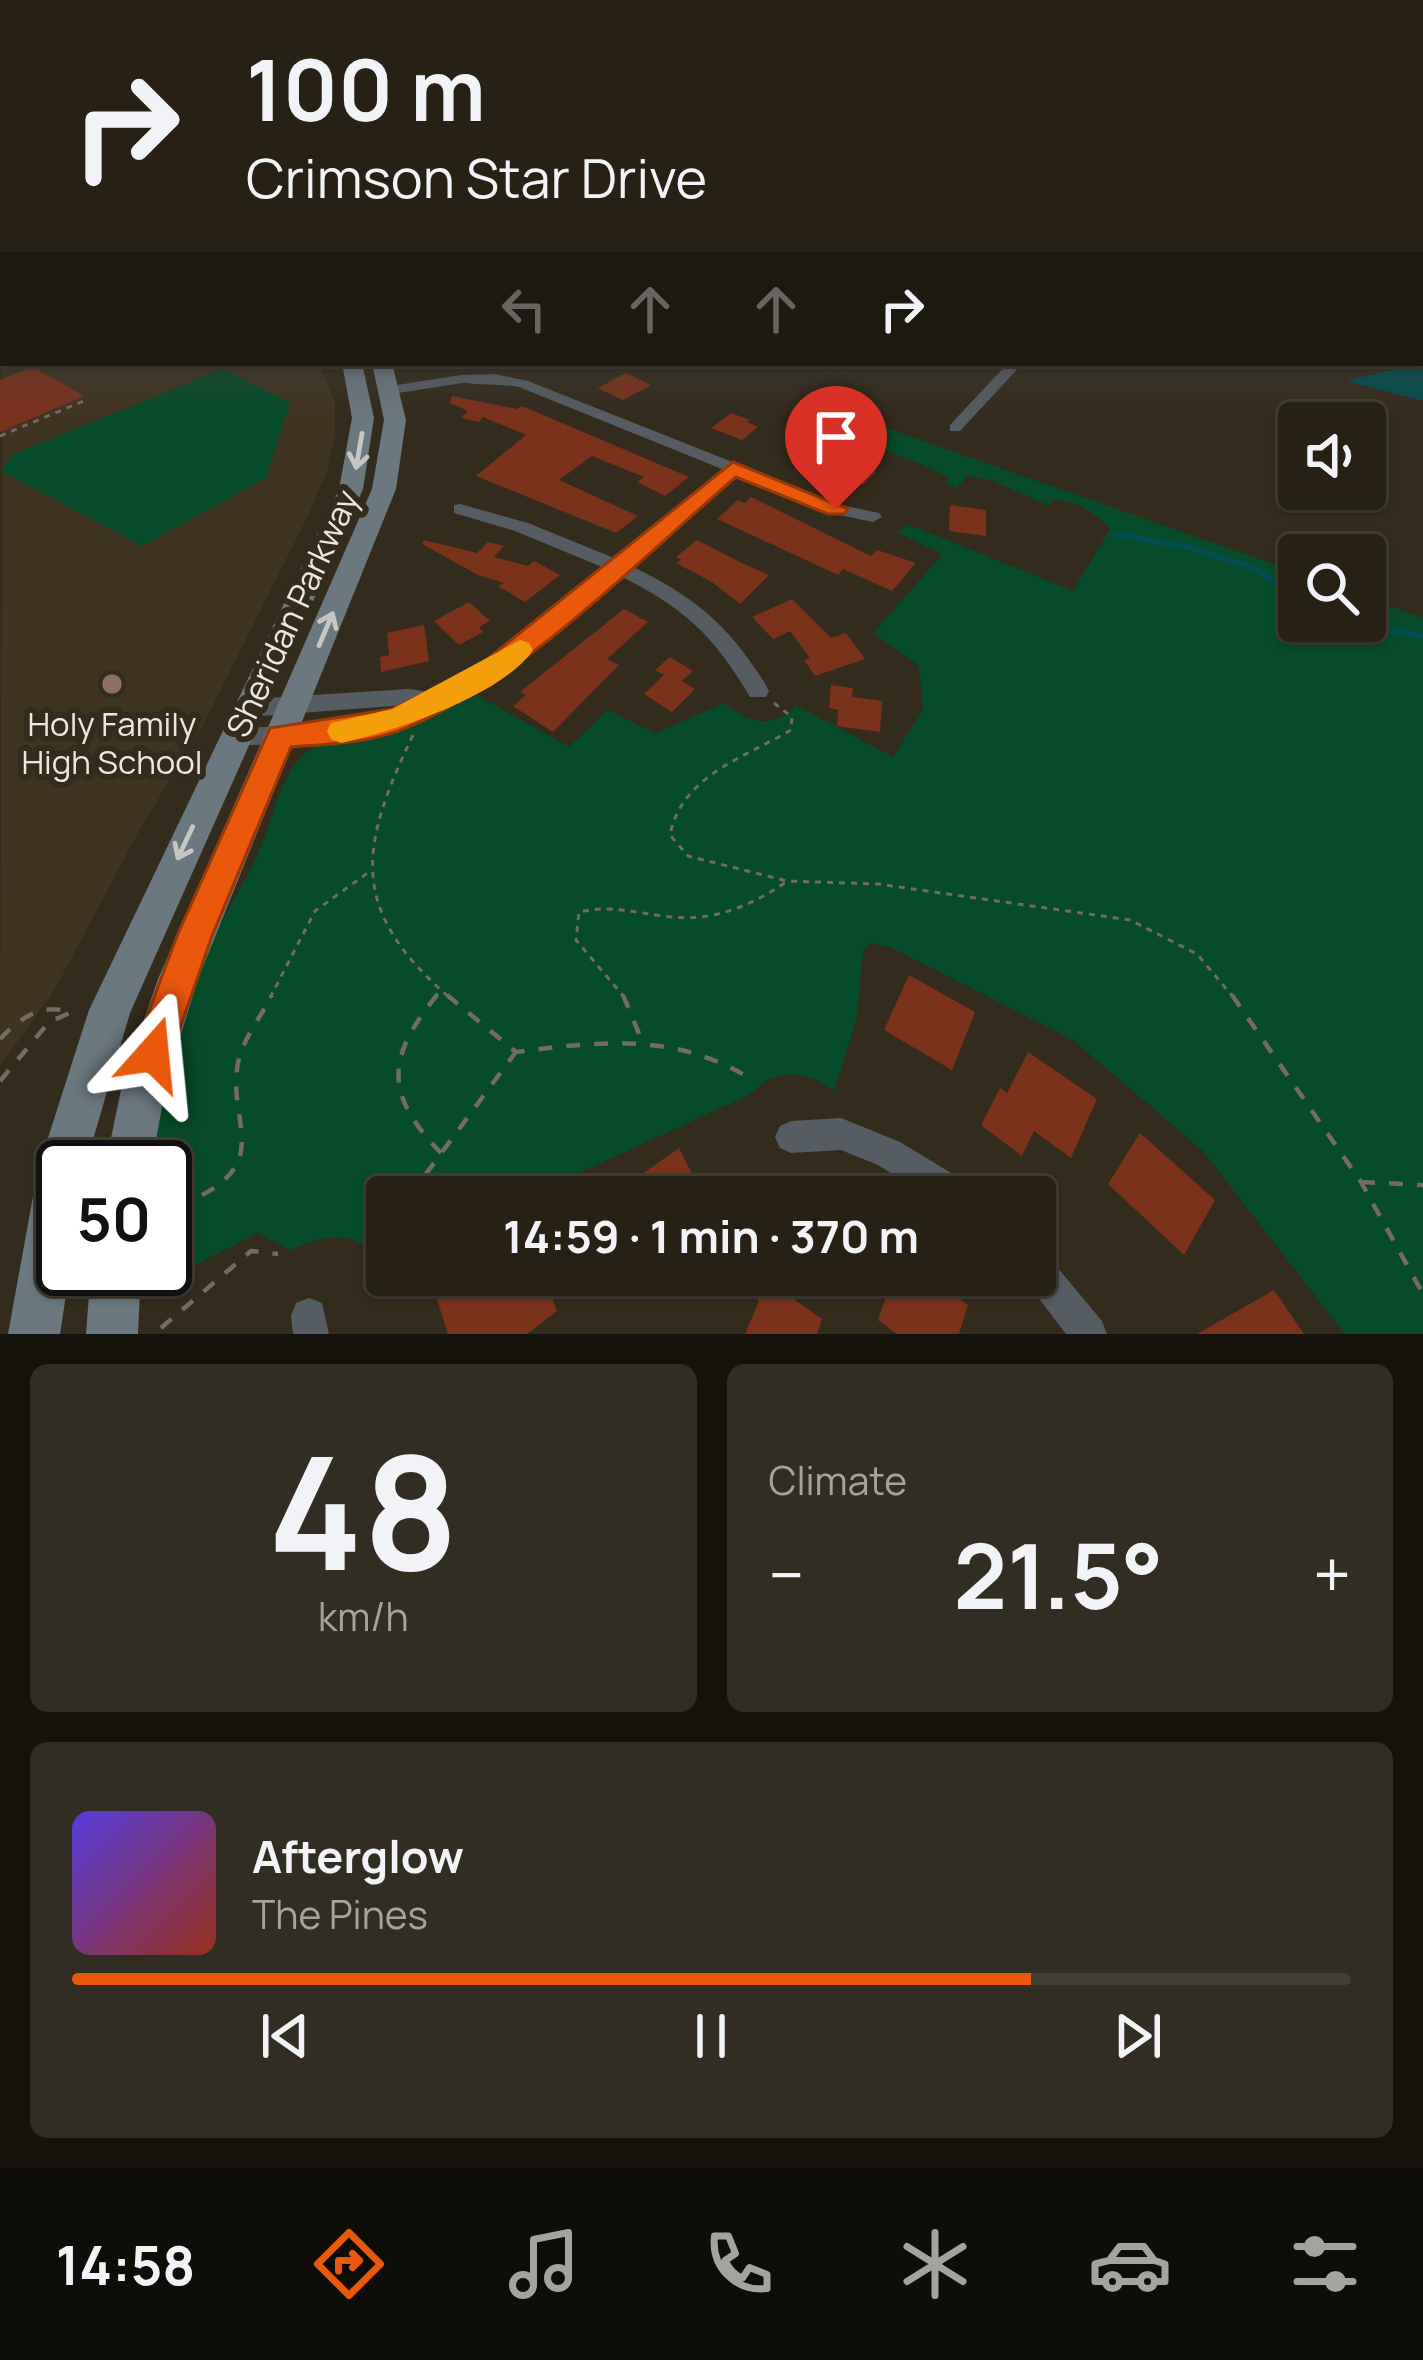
<!DOCTYPE html>
<meta charset="utf-8">
<style>
body{margin:0;font-family:Manrope,sans-serif;background:#322d22;color:#f1f3f6;height:100vh;display:flex;flex-direction:column;font-size:45px;white-space:nowrap}
*{box-sizing:border-box;margin:0}
p{font-size:39px;color:#a4a3a0}
.icon{flex:none;width:66px;height:66px;fill:none;stroke:currentColor;stroke-width:2;stroke-linecap:round;stroke-linejoin:round}
.map{position:relative;height:1334px;overflow:hidden}
.panel{display:flex;flex-direction:column;gap:30px;padding:30px;background:#15120c;flex:1}
.panel>*{flex:none}
.top-card{position:absolute;left:0px;top:0px;width:1425px;height:366px;box-shadow:0 3px 9px #0004,0 0 0 3px #423e34;background:#262015;color:#f1f3f6;overflow:hidden}
.fabs{position:absolute;left:1278px;top:402px;display:grid;gap:24px}
.fabs a{display:grid;place-items:center;width:108px;height:108px;border-radius:12px;background:#262015;box-shadow:0 3px 9px #0004,0 0 0 3px #423e34;font-size:60px}
.speed{position:absolute;left:36px;top:1140px;display:flex;gap:24px;font-size:60px;font-weight:700;text-align:center}
.speed>*{display:grid;place-content:center;width:156px;height:156px;border-radius:50%;background:#262015;box-shadow:0 3px 9px #0004,0 0 0 3px #423e34;line-height:1}
.speed .limit{border:6px solid #111;border-radius:18px;background:#fff;color:#111}
.pin{position:absolute;display:grid;place-items:center;width:102px;height:102px;color:#fff;margin:-123px -51px;border-radius:50% 50% 50% 0;rotate:-45deg;box-shadow:0 0 12px #0007}
.pin .icon{rotate:45deg}
.me{position:absolute;width:132px;margin:-66px;rotate:18deg;stroke-linejoin:round;filter:drop-shadow(0 0 9px #0008)}
.turn{display:flex;align-items:center;gap:42px;height:252px;padding:0 48px;font-size:54px}
.turn .icon{width:156px;height:156px;stroke-width:2.5}
.turn b{display:block;font-size:84px;line-height:102px}
.lanes{display:flex;align-items:center;height:114px;padding:0 48px;background:#0003;justify-content:center;gap:60px;direction:ltr}
.lanes .off{opacity:.35}
.big{font-size:90px;font-weight:700;line-height:1.1}
.panel .widget{flex:1;display:flex;flex-direction:column;justify-content:center;gap:18px;min-width:0;padding:0 42px;border-radius:18px;background:#322d22}
.panel .dial{align-items:center;gap:0}
.dial b{font-size:156px;line-height:1}
.song{display:flex;align-items:center;gap:36px}
.cover{width:144px;height:144px;border-radius:18px;background:linear-gradient(135deg,hsl(250 70% 55%),hsl(10 70% 35%))}
.played{height:12px;border-radius:6px;background:linear-gradient(90deg,#ea580c 75%,#423e34 75%)}
.keys{display:flex;justify-content:space-around;direction:ltr}
.heat{display:flex;justify-content:space-between;align-items:center;font-size:66px;direction:ltr}
.panel .tiles{flex:1;display:grid;gap:30px;grid-template-columns:1fr 1fr}
.widget:last-child{grid-column:span 2}
.trip{position:absolute;left:366px;top:1176px;width:690px;height:120px;border-radius:12px;background:#262015;box-shadow:0 3px 9px #0004,0 0 0 3px #423e34;font-weight:700;line-height:120px;text-align:center}
.tabs{display:flex;height:192px;justify-content:space-around;align-items:center;background:#0f0d08;color:#a4a3a0}
.tabs .icon{width:84px;height:84px}
.tabs .on{color:#ea580c}
.tabs b{font-size:54px;color:#f1f3f6}
.map>svg:first-child{display:block}
.built{fill:#3f341f}
.green{fill:#064b2a}
.water{fill:#034d4e}
.lines{fill:none;stroke-linecap:round;stroke-linejoin:round}
.stream{stroke:#034d4e;stroke-width:6}
.building{fill:#7a321b}
.path-far1{stroke:#736c5f;stroke-width:3;stroke-dasharray:6 6;stroke-linecap:butt}
.path{stroke:#736c5f;stroke-width:4.5;stroke-dasharray:14 14;stroke-linecap:butt}
.lane{stroke:#555d62;stroke-width:8}
.street{fill:#555d62;fill-rule:evenodd}
.secondary{fill:#6c7880;fill-rule:evenodd}
.primary{stroke:#7e8d97;stroke-width:33}
.oneway{stroke:#c6c6c2}
.route{fill:#ea580c;stroke:#983908;stroke-width:3}
.slow{fill:#f59e0b}
.education-dot{fill:#8d6e63;stroke:#332b1c;stroke-width:4.5}
.labels{text-anchor:middle;dominant-baseline:central;stroke-width:12;stroke-linejoin:round;paint-order:stroke}
.street-label{font-size:33px;fill:#ede8df;stroke:#332b1c}
.poi-label{font-size:33px;fill:#ede8df;stroke:#332b1c}
</style>
<div class="map">
<svg width="1423" height="1334" viewBox="0 0 1423 1334">
<rect width="100%" height="100%" fill="#332b1c"/>
<path class="built" d="M3 268V363H319L335 402V434L327 472 307 518 202 727 140 829 54 991 0 1066Z"/>
<path class="green" d="M222 369 290 402 266 478 142 546 1 471 12 455Z
M810 401 1299 573V621H1365V597L1423 618V1334H1345L1203 1151 1073 1040 890 947 871 943 863 951 857 1018 834 1091C808 1070 773 1067 751 1094L527 1197H387V1275H412L381 1296C379 1233 341 1226 291 1250L257 1233 138 1295 141 1269H165V1167H152C160 1097 178 1026 203 960 217 923 242 889 258 853 274 817 282 761 320 743L420 720 477 695 569 747 607 710 656 733 724 703C748 723 774 730 796 705L893 757 923 710 919 666 873 633 943 554 898 533 908 524 1073 591 1110 529C1094 512 1076 499 1052 500L1050 506 990 480 967 476 956 489 945 481 948 477C921 463 888 450 858 443 836 437 812 439 793 425L790 413Z"/>
<path class="water" d="M1423 351V401L1347 381 1398 368 1401 363H1422Z"/>
<g class="lines">
<path class="stream" d="M1116 534 1188 547 1255 568 1299 601
M1339 621 1423 636"/>
</g>
<path class="building" d="M33 367 84 396 0 432V380Z
M626 373 651 385 623 400 598 388Z
M452 396 517 409 522 406 689 477 665 496 637 482 644 477 592 456 559 480 638 516 616 533 476 476 526 435 483 417 479 422 461 418 468 411 450 403Z
M731 413 750 420 747 422 758 427 742 440 711 428Z
M838 457 876 472 863 485 824 470Z
M751 497 871 556 877 550 916 563 892 591 843 569 838 575 717 519 738 500 745 503Z
M950 505 986 510V536L949 531Z
M424 540 477 553 488 542 504 546 494 557 528 566 534 561 560 575 525 602 498 586 504 583 478 575 422 544Z
M697 540 742 563 769 575 740 604 712 582 676 563 681 560 676 557Z
M792 599 831 638 846 633 865 659 815 676 804 660 810 658 790 631 773 639 752 617Z
M469 602 490 621 479 627 483 632 459 645 434 621Z
M624 609 648 622 607 659 619 665 553 732 513 706 526 695 520 692Z
M424 625 429 661 381 672 380 657 389 655 387 633Z
M670 657 693 671 682 681 695 689 672 712 644 694 664 675 655 670Z
M831 685 853 688 852 697 882 701 880 732 837 726 838 710 829 708Z
M909 975 975 1012 952 1070 884 1030Z
M1028 1052 1097 1099 1071 1158 1034 1131 1022 1156 981 1125 1000 1088 1007 1093Z
M1140 1133 1215 1200 1184 1255 1108 1184Z
M679 1148 704 1197H609Z
M451 1275H543L557 1311 527 1334H448L433 1287Z
M749 1275H804L795 1300 822 1319 817 1334H745L759 1301 743 1289Z
M865 1275H925L968 1305 959 1334H897L878 1320 888 1291Z
M1274 1290 1304 1334H1197Z"/>
<g class="lines">
<path class="path-far1" d="M0 436 86 400
M774 703 792 717 791 730C744 758 682 775 670 835L688 856 787 881 878 884 1130 920 1197 954 1234 998
M413 735C359 848 348 910 450 998
M270 998 315 911 369 872
M434 998 439 992
M625 998 576 940 579 912C609 905 633 912 663 916 709 923 748 908 786 882"/>
<path class="path" d="M437 995C386 1058 384 1094 441 1153
M447 995 516 1052C602 1041 678 1032 754 1081
M623 995 640 1036
M1232 995 1361 1182 1423 1294
M0 1039C20 1018 40 1003 70 1012
M0 1081 49 1022 72 1012
M1361 1182 1423 1185
M202 1195C271 1158 227 1120 238 1063 243 1038 261 1017 272 995
M409 1197 515 1053
M373 1248 387 1229
M161 1328 251 1251 278 1254"/>
<path class="lane" d="M391 390 462 379"/>
<path class="street" d="M1008 363H1023L960 431H950V425Z
M495 374 528 381 841 505 879 513 882 517 873 522 830 513 735 475 629 565C695 597 727 623 766 685L769 691 766 697H750C713 634 683 607 618 575L496 678 406 726 342 740 235 746 227 743 224 737 227 731 235 728C289 725 357 731 406 705L249 717 241 714 238 708 241 702 249 699 408 689 431 692 482 666 602 567 515 531 454 513V505L460 504 528 523 614 558 722 469 519 387C500 383 469 387 455 379L462 375Z
M841 1118 900 1142 971 1185 976 1197H929L878 1165 841 1150 791 1153 780 1148 775 1137 780 1126 791 1121Z
M1035 1250 1047 1255 1102 1321 1107 1334H1066L1021 1275H1035Z
M309 1298 322 1303 329 1334H293L291 1316 296 1303Z"/>
<path class="secondary" d="M342 363H362L374 418 363 489 130 1013 85 1167H63V1269H70L60 1334H8L38 1169 89 1010 339 489 352 418Z
M372 363H392L406 420 396 489 198 979 167 1080 151 1167H105L123 1080 158 979 372 489 384 420Z
M91 1269H141L138 1334H86Z"/>
<path class="primary" d="M0 260 3 259"/>
</g>
<defs><path id="oneway-shaft" d="M-6 0H5M1.5-3L5.5 0L1.5 3" fill="none" stroke-width="1.6" stroke-linecap="round" stroke-linejoin="round" transform="scale(3)"/></defs>
<g class="oneway">
<use href="#oneway-shaft" transform="translate(359 451) rotate(100)"/>
<use href="#oneway-shaft" transform="translate(326 629) rotate(-67)"/>
<use href="#oneway-shaft" transform="translate(185 843) rotate(115)"/>
</g>
<linearGradient id="sky" x2="0" y2="1"><stop stop-color="#1c180f"/><stop offset="0.55" stop-color="#4a4a4b"/><stop offset="1" stop-color="#4a4a4b" stop-opacity="0"/></linearGradient>
<rect width="1423" height="418" fill="url(#sky)"/>
<path class="route" d="M733 462 848 509 844 514H828L736 477C637 561 527 677 408 727 373 743 329 744 291 747L212 936 166 1068 153 1074 139 1068 133 1054 177 936 270 728 392 709 480 665Z"/>
<path class="slow" d="M520 640 529 643 533 650C503 695 393 732 341 743L331 739 327 731 331 723 392 709Z"/>
<circle class="education-dot" cx="112" cy="684" r="12"/>
<g class="labels">
<g class="street-label">
<text transform="translate(292 613) rotate(-65)">Sheridan Parkway</text>
</g>
<g class="poi-label">
<text x="112" y="723">Holy Family<tspan x="112" dy="38">High School</tspan></text>
</g>
</g>
</svg>
<div class="fabs">
<a><svg class="icon" aria-label="sound" viewBox="0 0 24 24"><path d="M4 9h4l5-4v14l-5-4H4zM17 9q2 3 0 6"/></svg></a>
<a><svg class="icon" aria-label="search" viewBox="0 0 24 24"><circle cx="10" cy="10" r="6"/><path d="M15 15l6 6"/></svg></a>
</div>
<div class="speed"><div class="limit">50</div></div>
<div class="pin" style="left:836px;top:509px;background:#d93025"><svg class="icon" aria-label="arrive" viewBox="0 0 24 24"><path d="M6 21V4h12l-3 4 3 4H6"/></svg></div>
<svg class="me" style="left:153px;top:1054px" viewBox="-20 -20 40 40"><path d="M0-17L14 15 0 8-14 15z" fill="#ea580c" stroke="#fff" stroke-width="4"/></svg>
<div class="trip">14:59 · 1 min · 370 m</div>
<div class="top-card">
<div class="turn"><svg class="icon" aria-label="right" viewBox="0 0 24 24"><path d="M7 20v-9h11M14 6l5 5-5 5"/></svg><div><b>100 m</b>Crimson Star Drive</div></div>
<div class="lanes"><svg class="icon off" aria-label="left" viewBox="0 0 24 24"><path d="M17 20v-9H6M10 6l-5 5 5 5"/></svg><svg class="icon off" aria-label="ahead" viewBox="0 0 24 24"><path d="M12 20V5M6 11l6-6 6 6"/></svg><svg class="icon off" aria-label="ahead" viewBox="0 0 24 24"><path d="M12 20V5M6 11l6-6 6 6"/></svg><svg class="icon" aria-label="right" viewBox="0 0 24 24"><path d="M7 20v-9h11M14 6l5 5-5 5"/></svg></div>
</div>
</div>
<section class="panel">
<div class="tiles">
<div class="widget dial"><b>48</b><p>km/h</p></div>
<div class="widget"><p>Climate</p>
<div class="heat"><a>−</a><b class="big">21.5°</b><a>+</a></div>
</div>
<div class="widget">
<div class="song"><i class="cover"></i><div><b>Afterglow</b><p>The Pines</p></div></div>
<div class="played"></div>
<div class="keys"><svg class="icon" aria-label="previous" viewBox="0 0 24 24"><path d="M18 5L8 12l10 7zM5 5v14"/></svg><svg class="icon" aria-label="pause" viewBox="0 0 24 24"><path d="M8 5v14M16 5v14"/></svg><svg class="icon" aria-label="next" viewBox="0 0 24 24"><path d="M6 5l10 7-10 7zM19 5v14"/></svg></div>
</div>
</div>
</section>
<nav class="tabs">
<b>14:58</b>
<svg class="icon on" aria-label="directions" viewBox="0 0 24 24"><path d="M12 3l9 9-9 9-9-9zM9 14v-3h6M13 9l2 2-2 2"/></svg>
<svg class="icon" aria-label="music" viewBox="0 0 24 24"><path d="M9 18V5l10-2v13"/><circle cx="6" cy="18" r="3"/><circle cx="16" cy="16" r="3"/></svg>
<svg class="icon" aria-label="phone" viewBox="0 0 24 24"><path d="M5 4h4l2 5-3 2q2 4 5 5l2-3 5 2v4C11 20 4 13 5 4z"/></svg>
<svg class="icon" aria-label="climate" viewBox="0 0 24 24"><path d="M12 3v18M4 7l16 10M4 17L20 7"/></svg>
<svg class="icon" aria-label="car" viewBox="0 0 24 24"><path d="M5 17H2v-5l4-1 3-4h7l3 4 3 1v5h-3M9 17h6M6 11h13"/><circle cx="7" cy="17" r="2"/><circle cx="17" cy="17" r="2"/></svg>
<svg class="icon" aria-label="filters" viewBox="0 0 24 24"><path d="M4 7h16M4 17h16"/><circle cx="9" cy="7" r="2"/><circle cx="15" cy="17" r="2"/></svg>
</nav>
